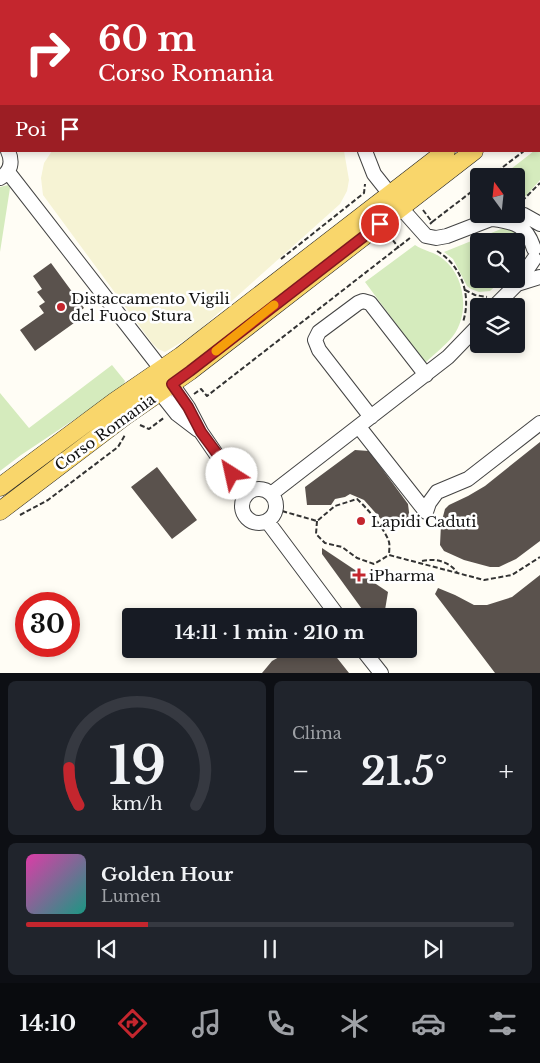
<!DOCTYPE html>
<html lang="it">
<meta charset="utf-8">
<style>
body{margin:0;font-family:"Libre Baskerville",serif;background:#20242c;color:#f1f3f6;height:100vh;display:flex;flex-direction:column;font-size:19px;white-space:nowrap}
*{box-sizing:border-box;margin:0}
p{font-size:16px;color:#9ea1a6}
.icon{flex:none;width:28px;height:28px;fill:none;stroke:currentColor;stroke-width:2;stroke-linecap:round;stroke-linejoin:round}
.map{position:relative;height:673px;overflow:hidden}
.sheet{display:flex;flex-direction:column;gap:8px;padding:8px;background:#0d0f14;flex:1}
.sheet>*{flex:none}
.top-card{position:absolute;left:0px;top:0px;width:540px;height:152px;box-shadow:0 2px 8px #0003;background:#c4262e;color:#fff;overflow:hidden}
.needle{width:32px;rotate:345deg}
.buttons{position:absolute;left:470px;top:168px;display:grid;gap:10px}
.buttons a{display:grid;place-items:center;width:55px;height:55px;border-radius:5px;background:#171b24;box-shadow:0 2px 8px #0003;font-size:25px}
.speed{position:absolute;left:15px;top:592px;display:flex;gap:10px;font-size:25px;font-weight:700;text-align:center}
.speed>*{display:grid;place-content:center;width:65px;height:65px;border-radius:50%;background:#171b24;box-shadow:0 2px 8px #0003;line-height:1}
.speed .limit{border:8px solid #d22;background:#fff;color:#111}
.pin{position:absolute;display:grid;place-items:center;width:42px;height:42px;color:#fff;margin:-21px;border:2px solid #fff;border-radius:50%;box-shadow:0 1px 5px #0007}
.me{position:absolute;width:55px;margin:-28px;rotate:325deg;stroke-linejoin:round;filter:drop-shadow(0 0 4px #0008)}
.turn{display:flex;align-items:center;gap:18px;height:105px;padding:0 15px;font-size:22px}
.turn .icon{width:65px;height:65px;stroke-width:2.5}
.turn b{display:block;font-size:35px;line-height:42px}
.then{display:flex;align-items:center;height:48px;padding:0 15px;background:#0003;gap:10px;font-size:19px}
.big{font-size:38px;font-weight:800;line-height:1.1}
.sheet .tile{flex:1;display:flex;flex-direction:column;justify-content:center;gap:8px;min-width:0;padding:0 18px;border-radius:8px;background:#20242c}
.sheet .dial{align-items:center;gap:0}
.dial svg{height:130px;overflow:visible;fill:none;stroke:#363941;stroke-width:7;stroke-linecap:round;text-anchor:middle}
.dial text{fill:#f1f3f6;stroke:none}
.song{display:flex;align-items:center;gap:15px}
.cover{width:60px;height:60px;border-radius:8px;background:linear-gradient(135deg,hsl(320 70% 55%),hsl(170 70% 35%))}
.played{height:5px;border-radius:2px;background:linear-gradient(90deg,#c4262e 25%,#363941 25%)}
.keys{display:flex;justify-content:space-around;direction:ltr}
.heat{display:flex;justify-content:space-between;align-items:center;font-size:28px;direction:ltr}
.sheet .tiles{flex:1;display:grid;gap:8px;grid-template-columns:1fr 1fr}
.tile:last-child{grid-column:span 2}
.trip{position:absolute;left:122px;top:608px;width:295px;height:50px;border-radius:5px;background:#171b24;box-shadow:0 2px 8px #0003;font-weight:800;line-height:50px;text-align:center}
.tab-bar{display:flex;height:80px;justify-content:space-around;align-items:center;background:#090b0e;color:#9ea1a6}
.tab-bar .icon{width:35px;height:35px}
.tab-bar .current{color:#c4262e}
.tab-bar b{font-size:22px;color:#f1f3f6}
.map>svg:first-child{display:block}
.farmland{fill:#f6f3d4}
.green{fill:#d5ebbd}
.forest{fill:#b9dc9c}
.building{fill:#5a524d}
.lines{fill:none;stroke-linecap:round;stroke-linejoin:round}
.minor-casing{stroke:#444;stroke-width:16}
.major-casing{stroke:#222;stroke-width:19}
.path{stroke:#333;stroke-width:2;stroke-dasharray:5 2.5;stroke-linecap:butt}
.minor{stroke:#fff;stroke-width:14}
.major{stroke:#f9d66b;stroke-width:18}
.route-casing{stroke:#7f191e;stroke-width:12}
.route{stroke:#c4262e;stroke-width:9}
.slow{stroke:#f59e0b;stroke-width:9}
.poi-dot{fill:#c4262e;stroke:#fff;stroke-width:2}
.labels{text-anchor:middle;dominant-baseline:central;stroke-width:5;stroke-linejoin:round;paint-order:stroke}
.poi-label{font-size:15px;fill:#111;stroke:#fff;text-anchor:start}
.street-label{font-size:15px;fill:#111;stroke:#fff}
</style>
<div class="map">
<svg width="540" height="673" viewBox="0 0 540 673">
<rect width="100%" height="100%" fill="#fffdf5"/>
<path class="farmland" d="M52 151H344L349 180 347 191 340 204 195 334 165 352 158 349 152 343 43 195 41 178 44 163Z"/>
<path class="green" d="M540 147V180L524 198 516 202V176H502L534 151H539Z
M8 185 10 188 0 252V187Z
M506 227C525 229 527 252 516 266V241H479V279H503L490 291 479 292 471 289 467 286 453 259 444 252Z
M415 245C424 251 435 252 443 259 465 276 470 313 453 336 445 346 434 354 425 363L365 282Z
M112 365 125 381 123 387 21 455 0 471V393L29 428Z"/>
<path class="forest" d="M339 0H540V67L539 68V1Z"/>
<path class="building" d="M51 263 84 308 70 318 74 323 35 351 20 330 44 313 39 306 45 302 37 292 42 289 33 276Z
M540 442V541L516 559 499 567H490L464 560 444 551 440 545 441 524 445 509 449 505 468 496 485 486Z
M355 450 369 451 408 504 411 528H389L364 500 350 494 345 497 335 499 331 505H307L305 487Z
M157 467 197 520 172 539 131 487Z
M322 548 388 592 384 616H367L322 554Z
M540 575V673H495L435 594 438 588 455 595 474 605H487L512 597Z
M293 649H330L349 673H262L272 661Z"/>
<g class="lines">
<defs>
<path id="minor" d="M332 0V1
M167 1V0
M0 93 1 92
M0 137 1 136
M365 151 374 174 401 208 426 236 436 238 447 236 504 214
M8 172 162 370 188 407 201 432 245 496
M0 178C11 172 13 162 8 151
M516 213 524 215 540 224
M493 219C516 222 527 226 534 249
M517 284 540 277
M495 306 517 284 534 259
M154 385 177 414 198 430
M371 417 319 350 315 340 319 332 358 303 363 301 370 303 426 375
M359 427 426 512 429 503 437 492 468 479 540 423
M242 506a17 17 0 1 1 34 0a17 17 0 1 1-34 0Z
M271 494 448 357 479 325
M267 521 338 616
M362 649 381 673"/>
<path id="major" d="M539 79 540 78
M539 101 540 100
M0 487 114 402 181 356 446 151
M0 511 125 416 190 371 474 151"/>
</defs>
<use href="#minor" class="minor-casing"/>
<use href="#major" class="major-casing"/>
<path class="path" d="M80 1 81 0
M539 140 540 139
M539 142H540
M491 176 524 151
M522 201 540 183
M423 210 432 222 430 224
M432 222 479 186
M388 234 399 248
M437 251C461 265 472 295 463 322
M281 259 364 193 365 184
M465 290 475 295 487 297
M194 394 201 389 207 396 410 238
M140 425 149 429 165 417
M275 509 317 521 335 506 357 499C367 508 385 529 389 542 390 546 389 551 389 555L484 580 512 575 540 557
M20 515 48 500 118 447 125 435
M317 521 316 534 325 543 342 547 357 558 374 564 389 555
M422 561C435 558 448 561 457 572"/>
<use href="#minor" class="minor"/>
<use href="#major" class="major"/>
</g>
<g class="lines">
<defs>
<path id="route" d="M232 474 201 432 188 407 172 384 190 371 380 224"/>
</defs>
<use href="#route" class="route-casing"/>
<use href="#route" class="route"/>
<path class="slow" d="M216 351 274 305"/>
</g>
<g class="poi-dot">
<circle cx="61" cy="307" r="5"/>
<circle cx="361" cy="521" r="5"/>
<path d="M356.5 567.5h5v5h5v5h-5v5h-5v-5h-5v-5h5z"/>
</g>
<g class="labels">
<g class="poi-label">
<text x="71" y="298">Distaccamento Vigili<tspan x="71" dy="17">del Fuoco Stura</tspan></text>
<text x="371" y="521">Lapidi Caduti</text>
<text x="369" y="575">iPharma</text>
</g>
<g class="street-label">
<text transform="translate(105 432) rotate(-36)">Corso Romania</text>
</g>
</g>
</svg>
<div class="buttons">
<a><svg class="needle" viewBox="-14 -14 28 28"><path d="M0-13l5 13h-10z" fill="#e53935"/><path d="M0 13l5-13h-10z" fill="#9ea1a6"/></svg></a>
<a><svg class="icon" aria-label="search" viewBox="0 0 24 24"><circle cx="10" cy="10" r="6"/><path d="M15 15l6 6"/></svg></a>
<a><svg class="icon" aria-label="layers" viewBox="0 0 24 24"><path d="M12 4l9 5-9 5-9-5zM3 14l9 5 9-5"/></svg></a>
</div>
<div class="speed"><div class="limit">30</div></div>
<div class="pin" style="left:380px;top:224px;background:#d93025"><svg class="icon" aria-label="arrive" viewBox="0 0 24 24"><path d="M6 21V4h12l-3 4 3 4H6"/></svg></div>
<svg class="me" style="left:232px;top:474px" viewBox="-20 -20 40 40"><circle r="19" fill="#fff"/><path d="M0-13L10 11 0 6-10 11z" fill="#c4262e"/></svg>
<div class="trip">14:11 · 1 min · 210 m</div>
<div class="top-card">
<div class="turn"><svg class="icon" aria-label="right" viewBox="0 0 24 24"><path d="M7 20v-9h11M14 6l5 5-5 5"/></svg><div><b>60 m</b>Corso Romania</div></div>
<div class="then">Poi<svg class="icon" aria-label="arrive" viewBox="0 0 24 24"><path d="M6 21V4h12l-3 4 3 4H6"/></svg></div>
</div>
</div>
<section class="sheet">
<div class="tiles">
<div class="tile dial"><svg viewBox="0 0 100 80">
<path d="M14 69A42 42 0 1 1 86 69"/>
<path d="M14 69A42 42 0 0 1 8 46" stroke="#c4262e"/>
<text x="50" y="56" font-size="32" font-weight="700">19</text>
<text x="50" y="72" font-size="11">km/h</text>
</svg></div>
<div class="tile"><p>Clima</p>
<div class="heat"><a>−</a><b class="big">21.5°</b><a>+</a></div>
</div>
<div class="tile">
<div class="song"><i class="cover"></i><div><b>Golden Hour</b><p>Lumen</p></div></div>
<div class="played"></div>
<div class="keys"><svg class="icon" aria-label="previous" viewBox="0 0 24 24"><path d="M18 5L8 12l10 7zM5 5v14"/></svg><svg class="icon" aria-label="pause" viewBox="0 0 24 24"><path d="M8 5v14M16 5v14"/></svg><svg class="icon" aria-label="next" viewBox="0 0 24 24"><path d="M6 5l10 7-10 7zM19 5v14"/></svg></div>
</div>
</div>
</section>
<nav class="tab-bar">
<b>14:10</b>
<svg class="icon current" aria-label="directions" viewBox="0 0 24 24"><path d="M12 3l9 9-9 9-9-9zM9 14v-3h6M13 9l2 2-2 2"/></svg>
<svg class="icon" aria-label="music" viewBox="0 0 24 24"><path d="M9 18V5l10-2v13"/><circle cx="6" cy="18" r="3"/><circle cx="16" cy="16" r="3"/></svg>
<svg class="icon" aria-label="phone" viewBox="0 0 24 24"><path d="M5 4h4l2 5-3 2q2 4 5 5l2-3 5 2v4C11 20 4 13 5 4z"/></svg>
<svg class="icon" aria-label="climate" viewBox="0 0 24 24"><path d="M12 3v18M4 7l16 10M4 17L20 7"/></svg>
<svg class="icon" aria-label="car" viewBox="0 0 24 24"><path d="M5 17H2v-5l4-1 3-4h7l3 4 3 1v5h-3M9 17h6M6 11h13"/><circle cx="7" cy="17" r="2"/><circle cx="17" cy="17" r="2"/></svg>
<svg class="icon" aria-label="filters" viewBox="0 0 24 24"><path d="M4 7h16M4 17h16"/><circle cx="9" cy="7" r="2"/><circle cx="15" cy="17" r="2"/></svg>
</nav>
